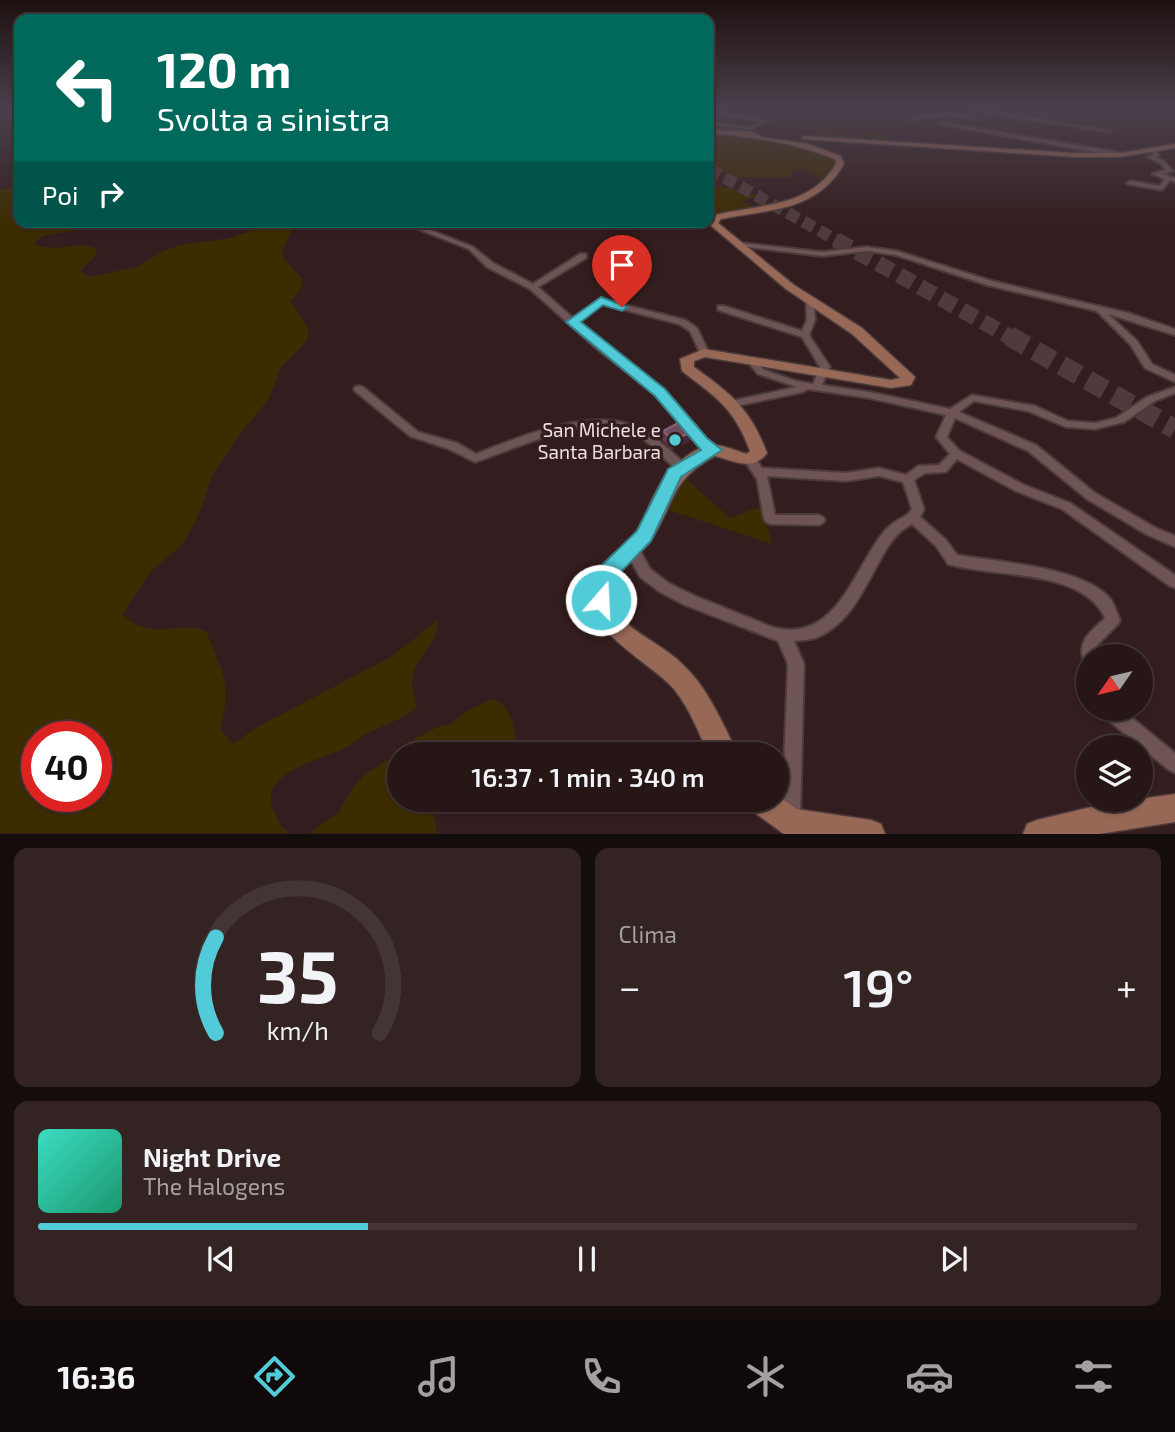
<!DOCTYPE html>
<html lang="it">
<meta charset="utf-8">
<style>
body{margin:0;font-family:"Exo 2",sans-serif;background:#332323;color:#f1f3f6;height:100vh;display:flex;flex-direction:column;font-size:26px;white-space:nowrap}
*{box-sizing:border-box;margin:0}
p{font-size:23px;color:#a49fa1}
.icon{flex:none;width:38px;height:38px;fill:none;stroke:currentColor;stroke-width:2;stroke-linecap:round;stroke-linejoin:round}
.map{position:relative;height:834px;overflow:hidden}
.drawer{display:flex;flex-direction:column;gap:14px;padding:14px;background:#150c0c;flex:1}
.drawer>*{flex:none}
.hud{position:absolute;left:14px;top:14px;width:700px;height:214px;border-radius:14px;box-shadow:0 2px 5px #0004,0 0 0 2px #433535;background:#00695c;color:#fff;overflow:hidden}
.needle{width:46px;rotate:236deg}
.controls{position:absolute;left:1076px;top:644px;display:grid;gap:14px}
.controls a{display:grid;place-items:center;width:77px;height:77px;border-radius:50%;background:#271616;box-shadow:0 2px 5px #0004,0 0 0 2px #433535;font-size:35px}
.speed{position:absolute;left:21px;top:721px;display:flex;gap:14px;font-size:35px;font-weight:700;text-align:center}
.speed>*{display:grid;place-content:center;width:91px;height:91px;border-radius:50%;background:#271616;box-shadow:0 2px 5px #0004,0 0 0 2px #433535;line-height:1}
.speed .limit{border:10px solid #d22;background:#fff;color:#111}
.pin{position:absolute;display:grid;place-items:center;width:60px;height:60px;color:#fff;margin:-72px -30px;border-radius:50% 50% 50% 0;rotate:-45deg;box-shadow:0 0 7px #0007}
.pin .icon{rotate:45deg}
.me{position:absolute;width:77px;margin:-38px;rotate:19deg;stroke-linejoin:round;filter:drop-shadow(0 0 5px #0008)}
.turn{display:flex;align-items:center;gap:24px;height:147px;padding:0 28px;font-size:32px}
.turn .icon{width:91px;height:91px;stroke-width:2.5}
.turn b{display:block;font-size:49px;line-height:60px}
.then{display:flex;align-items:center;height:66px;padding:0 28px;background:#0003;gap:14px;font-size:26px}
.big{font-size:52px;font-weight:600;line-height:1.1}
.drawer .widget{flex:1;display:flex;flex-direction:column;justify-content:center;gap:10px;min-width:0;padding:0 24px;border-radius:14px;background:#332323}
.drawer .dial{align-items:center;gap:0}
.dial svg{height:182px;overflow:visible;fill:none;stroke:#433535;stroke-width:7;stroke-linecap:round;text-anchor:middle}
.dial text{fill:#f1f3f6;stroke:none}
.song{display:flex;align-items:center;gap:21px}
.cover{width:84px;height:84px;border-radius:10px;background:linear-gradient(135deg,hsl(170 70% 55%),hsl(160 70% 35%))}
.played{height:7px;border-radius:4px;background:linear-gradient(90deg,#52cbd8 30%,#433535 30%)}
.keys{display:flex;justify-content:space-around;direction:ltr}
.heat{display:flex;justify-content:space-between;align-items:center;font-size:38px;direction:ltr}
.drawer .tiles{flex:1;display:grid;gap:14px;grid-template-columns:1fr 1fr}
.widget:last-child{grid-column:span 2}
.trip{position:absolute;left:387px;top:742px;width:402px;height:70px;border-radius:35px;background:#271616;box-shadow:0 2px 5px #0004,0 0 0 2px #433535;font-weight:600;line-height:70px;text-align:center}
.menu{display:flex;height:112px;justify-content:space-around;align-items:center;background:#100909;color:#a49fa1}
.menu .icon{width:49px;height:49px}
.menu .selected{color:#52cbd8}
.menu b{font-size:32px;color:#f1f3f6}
.map>svg:first-child{display:block}
.green{fill:#3d2c00;fill-rule:evenodd}
.lines{fill:none;stroke-linecap:round;stroke-linejoin:round}
.highway-tunnel-far2{stroke:#503a3b;stroke-width:12;stroke-dasharray:12 6;stroke-linecap:butt}
.highway-tunnel-far1{stroke:#503a3b;stroke-width:16;stroke-dasharray:16 8;stroke-linecap:butt}
.highway-tunnel{stroke:#503a3b;stroke-width:20;stroke-dasharray:20 10;stroke-linecap:butt}
.street-casing{stroke:#4d3b3c;stroke-width:4}
.secondary-casing{stroke:#4d3b3c;stroke-width:3}
.street{fill:#6f5455;fill-rule:evenodd}
.secondary{fill:#986857;fill-rule:evenodd}
.wall{fill:#603951}
.shaded-wall{fill:#482736}
.building{fill:#6f4b60;stroke:#836274;stroke-width:2}
.route{fill:#52cbd8;stroke:#35848c;stroke-width:2}
.poi-dot{fill:#52cbd8;stroke:#341d1e;stroke-width:2.5}
.labels{text-anchor:middle;dominant-baseline:central;stroke-width:7;stroke-linejoin:round;paint-order:stroke}
.poi-label{font-size:19px;fill:#efdfdf;stroke:#341d1e;text-anchor:end}
</style>
<div class="map">
<svg width="1175" height="834" viewBox="0 0 1175 834">
<rect width="100%" height="100%" fill="#341d1e"/>
<path class="green" d="M823 126 888 134V140L912 143 871 140 872 135 834 130 830 133 863 137 866 140 810 135Z
M709 133 796 144 834 157 836 166 828 179 817 178 818 174 807 173 808 170 803 168 792 172 793 177H733L709 166Z
M709 185C727 188 743 190 760 196L741 201 757 209 709 218Z
M19 188V222H124L43 236 34 243C51 255 76 240 95 248L97 254 80 271 89 277 137 267 165 250 185 244 227 239 262 227 281 225 292 229 282 252 284 259 303 280 300 290 290 301 309 329 307 341 280 368 269 399 240 434 213 474 197 519 182 545 150 572 123 614C148 644 187 617 207 633 222 672 233 686 220 729L233 744 259 726 391 657 438 620C436 650 417 654 413 675 410 684 415 698 417 707 402 720 385 724 368 733 360 737 353 744 345 748 322 760 255 772 274 812 278 821 281 829 290 833H0V189ZM37 737H96V796H37Z
M685 478 730 518 762 506 772 544 665 509 677 483Z
M493 699C496 701 501 702 503 705 513 713 518 743 515 754H399V800H431L437 833H310L338 813 355 785 366 774 403 750 414 739 438 727 450 724 470 709Z"/>
<g class="lines">
<path class="highway-tunnel-far2" d="M709 169 840 242"/>
<path class="highway-tunnel-far1" d="M836 240 1012 338"/>
<path class="highway-tunnel" d="M1009 336 1175 429"/>
<defs>
<path id="street" d="M964 109H975L1111 131 1109 132Z
M720 112 766 120 768 121 752 129 710 125 712 123 751 127 762 122 719 114Z
M947 113 979 117 977 118 947 115 910 119 908 118Z
M940 122 1117 152 1120 154 1117 156 938 124Z
M1153 150 1157 151 1159 156 1156 158 1164 161 1173 171 1162 174 1175 178V182L1170 180 1162 190 1128 184 1127 183 1130 181 1160 186 1165 179 1152 174 1166 170 1160 163 1147 157 1153 155Z
M400 222H410L473 247 493 263 533 284 580 254H586V258L538 287 573 318 601 299 685 320 697 328 709 353 707 355H701L690 331 679 324 602 304 578 322 602 344 664 391 705 440 719 450 717 453H709L697 444 656 395 596 348 530 289 487 267 469 249Z
M742 243 822 252 867 247 897 251 992 281 1128 313 1175 329V335L1108 314 1137 341 1152 364 1175 375V382L1145 368 1130 344 1097 311 987 285 896 255 867 251 822 256 740 246 739 245Z
M806 298H812L813 300 815 320 809 335 830 367 822 385 869 392 950 409 972 395 1035 406 1068 421 1095 423 1116 418 1147 397 1175 387V393L1155 401 1124 422 1095 429 1066 427 1028 411 974 401 959 412 1036 445 1095 493 1156 528 1175 536V547L1146 534 1087 499 1028 451 955 418 947 437 960 451 1024 485 1070 503 1175 575V588L1170 586 1062 509 1016 491 957 459 946 472 925 473 914 480 924 509 920 517 946 540 957 555C996 562 1087 567 1111 600 1115 606 1117 614 1120 620L1118 624 1097 645V656H1088V663L1084 661C1076 641 1092 631 1105 618 1082 568 994 578 948 564L936 546 912 524C898 531 890 542 883 555 865 585 851 625 815 638 808 640 801 640 794 641L804 664 800 820 798 827 791 829 784 827 782 820 788 664 778 641 685 605 660 592 640 577 625 549 627 545 632 544 637 545 650 569 670 584 695 596 772 627C834 644 852 575 880 537 884 532 889 525 895 522 902 517 907 517 912 509L903 482 879 476 846 481 767 476 775 515H819L823 517 825 520 823 523 819 525 770 524 766 522 764 519 757 479 744 460 746 457H754L762 468 846 473 879 468 906 475 918 466 939 465 950 454 936 437 946 415 869 398 808 389 803 392 731 407 727 406 726 404 727 402 797 387 758 374 748 362 750 360H756L764 370 796 381 813 384 820 367 802 337 718 310V306H724L802 331 807 320Z
M359 386 363 387 418 432 457 443 476 454C521 436 596 405 642 429 653 435 679 458 688 467L686 470H678C662 459 650 440 632 432 585 413 519 448 475 462L449 449 410 436 355 391 354 389 355 387Z
M1100 709H1121L1175 753V773L1169 770 1102 715Z"/>
<path id="secondary" d="M709 130 749 131 760 135 761 137 808 144 841 156 844 164C816 212 770 209 721 219L718 223 794 285 862 328 915 377 911 385 891 388 705 357 694 361V367C731 394 750 408 767 453 753 472 735 461 715 456 670 481 676 500 652 539 642 555 619 565 612 583 599 616 649 637 669 653 679 660 688 669 696 679 710 696 729 734 737 754H709C698 732 690 709 674 689 650 661 574 626 592 582 600 560 621 552 634 535 644 522 648 506 656 492 665 474 689 448 711 445 722 444 737 451 747 454L750 451C734 408 717 398 682 371L680 359 704 349 891 380 900 378 852 334 786 289 708 223 715 215C759 204 810 208 836 164L835 159C797 144 748 135 709 134Z
M804 136 1075 153H1120L1175 144V148L1120 157H1075L802 139Z
M1175 794V822L1099 834H1023L1027 824 1037 820 1104 804Z
M777 795 796 809 871 820 881 824 885 834H784L751 810 747 800H777Z"/>
</defs>
<use href="#street" class="street-casing"/>
<use href="#secondary" class="secondary-casing"/>
<use href="#street" class="street"/>
<use href="#secondary" class="secondary"/>
</g>
<path class="wall" d="M663 431 690 433 689 442 672 449 662 440Z"/>
<path class="shaded-wall" d="M690 433 689 442 672 449 673 440Z"/>
<path class="building" d="M678 423 690 433 673 440 663 431Z"/>
<linearGradient id="sky" x2="0" y2="1"><stop stop-color="#1d1010"/><stop offset="0.48" stop-color="#4a404c"/><stop offset="1" stop-color="#4a404c" stop-opacity="0"/></linearGradient>
<rect width="1175" height="226" fill="url(#sky)"/>
<path class="route" d="M601 297 628 307 622 311 603 305 581 322 665 389 707 438 722 450 681 477 651 541 614 579 608 606 601 609 593 606 589 590 598 569 637 531 668 469 701 450 655 396 566 322Z"/>
<circle class="poi-dot" cx="675" cy="440" r="7"/>
<g class="labels">
<g class="poi-label">
<text x="661" y="429">San Michele e<tspan x="661" dy="22">Santa Barbara</tspan></text>
</g>
</g>
</svg>
<div class="controls">
<a><svg class="needle" viewBox="-14 -14 28 28"><path d="M0-13l5 13h-10z" fill="#e53935"/><path d="M0 13l5-13h-10z" fill="#a49fa1"/></svg></a>
<a><svg class="icon" aria-label="layers" viewBox="0 0 24 24"><path d="M12 4l9 5-9 5-9-5zM3 14l9 5 9-5"/></svg></a>
</div>
<div class="speed"><div class="limit">40</div></div>
<div class="pin" style="left:622px;top:307px;background:#d93025"><svg class="icon" aria-label="arrive" viewBox="0 0 24 24"><path d="M6 21V4h12l-3 4 3 4H6"/></svg></div>
<svg class="me" style="left:601px;top:600px" viewBox="-20 -20 40 40"><circle r="17" fill="#52cbd8" stroke="#fff" stroke-width="3"/><path d="M0-11L8 9 0 5-8 9z" fill="#fff"/></svg>
<div class="trip">16:37 · 1 min · 340 m</div>
<div class="hud">
<div class="turn"><svg class="icon" aria-label="left" viewBox="0 0 24 24"><path d="M17 20v-9H6M10 6l-5 5 5 5"/></svg><div><b>120 m</b>Svolta a sinistra</div></div>
<div class="then">Poi<svg class="icon" aria-label="right" viewBox="0 0 24 24"><path d="M7 20v-9h11M14 6l5 5-5 5"/></svg></div>
</div>
</div>
<section class="drawer">
<div class="tiles">
<div class="widget dial"><svg viewBox="0 0 100 80">
<path d="M14 69A42 42 0 1 1 86 69"/>
<path d="M14 69A42 42 0 0 1 14 27" stroke="#52cbd8"/>
<text x="50" y="56" font-size="32" font-weight="700">35</text>
<text x="50" y="72" font-size="11">km/h</text>
</svg></div>
<div class="widget"><p>Clima</p>
<div class="heat"><a>−</a><b class="big">19°</b><a>+</a></div>
</div>
<div class="widget">
<div class="song"><i class="cover"></i><div><b>Night Drive</b><p>The Halogens</p></div></div>
<div class="played"></div>
<div class="keys"><svg class="icon" aria-label="previous" viewBox="0 0 24 24"><path d="M18 5L8 12l10 7zM5 5v14"/></svg><svg class="icon" aria-label="pause" viewBox="0 0 24 24"><path d="M8 5v14M16 5v14"/></svg><svg class="icon" aria-label="next" viewBox="0 0 24 24"><path d="M6 5l10 7-10 7zM19 5v14"/></svg></div>
</div>
</div>
</section>
<nav class="menu">
<b>16:36</b>
<svg class="icon selected" aria-label="directions" viewBox="0 0 24 24"><path d="M12 3l9 9-9 9-9-9zM9 14v-3h6M13 9l2 2-2 2"/></svg>
<svg class="icon" aria-label="music" viewBox="0 0 24 24"><path d="M9 18V5l10-2v13"/><circle cx="6" cy="18" r="3"/><circle cx="16" cy="16" r="3"/></svg>
<svg class="icon" aria-label="phone" viewBox="0 0 24 24"><path d="M5 4h4l2 5-3 2q2 4 5 5l2-3 5 2v4C11 20 4 13 5 4z"/></svg>
<svg class="icon" aria-label="climate" viewBox="0 0 24 24"><path d="M12 3v18M4 7l16 10M4 17L20 7"/></svg>
<svg class="icon" aria-label="car" viewBox="0 0 24 24"><path d="M5 17H2v-5l4-1 3-4h7l3 4 3 1v5h-3M9 17h6M6 11h13"/><circle cx="7" cy="17" r="2"/><circle cx="17" cy="17" r="2"/></svg>
<svg class="icon" aria-label="filters" viewBox="0 0 24 24"><path d="M4 7h16M4 17h16"/><circle cx="9" cy="7" r="2"/><circle cx="15" cy="17" r="2"/></svg>
</nav>
